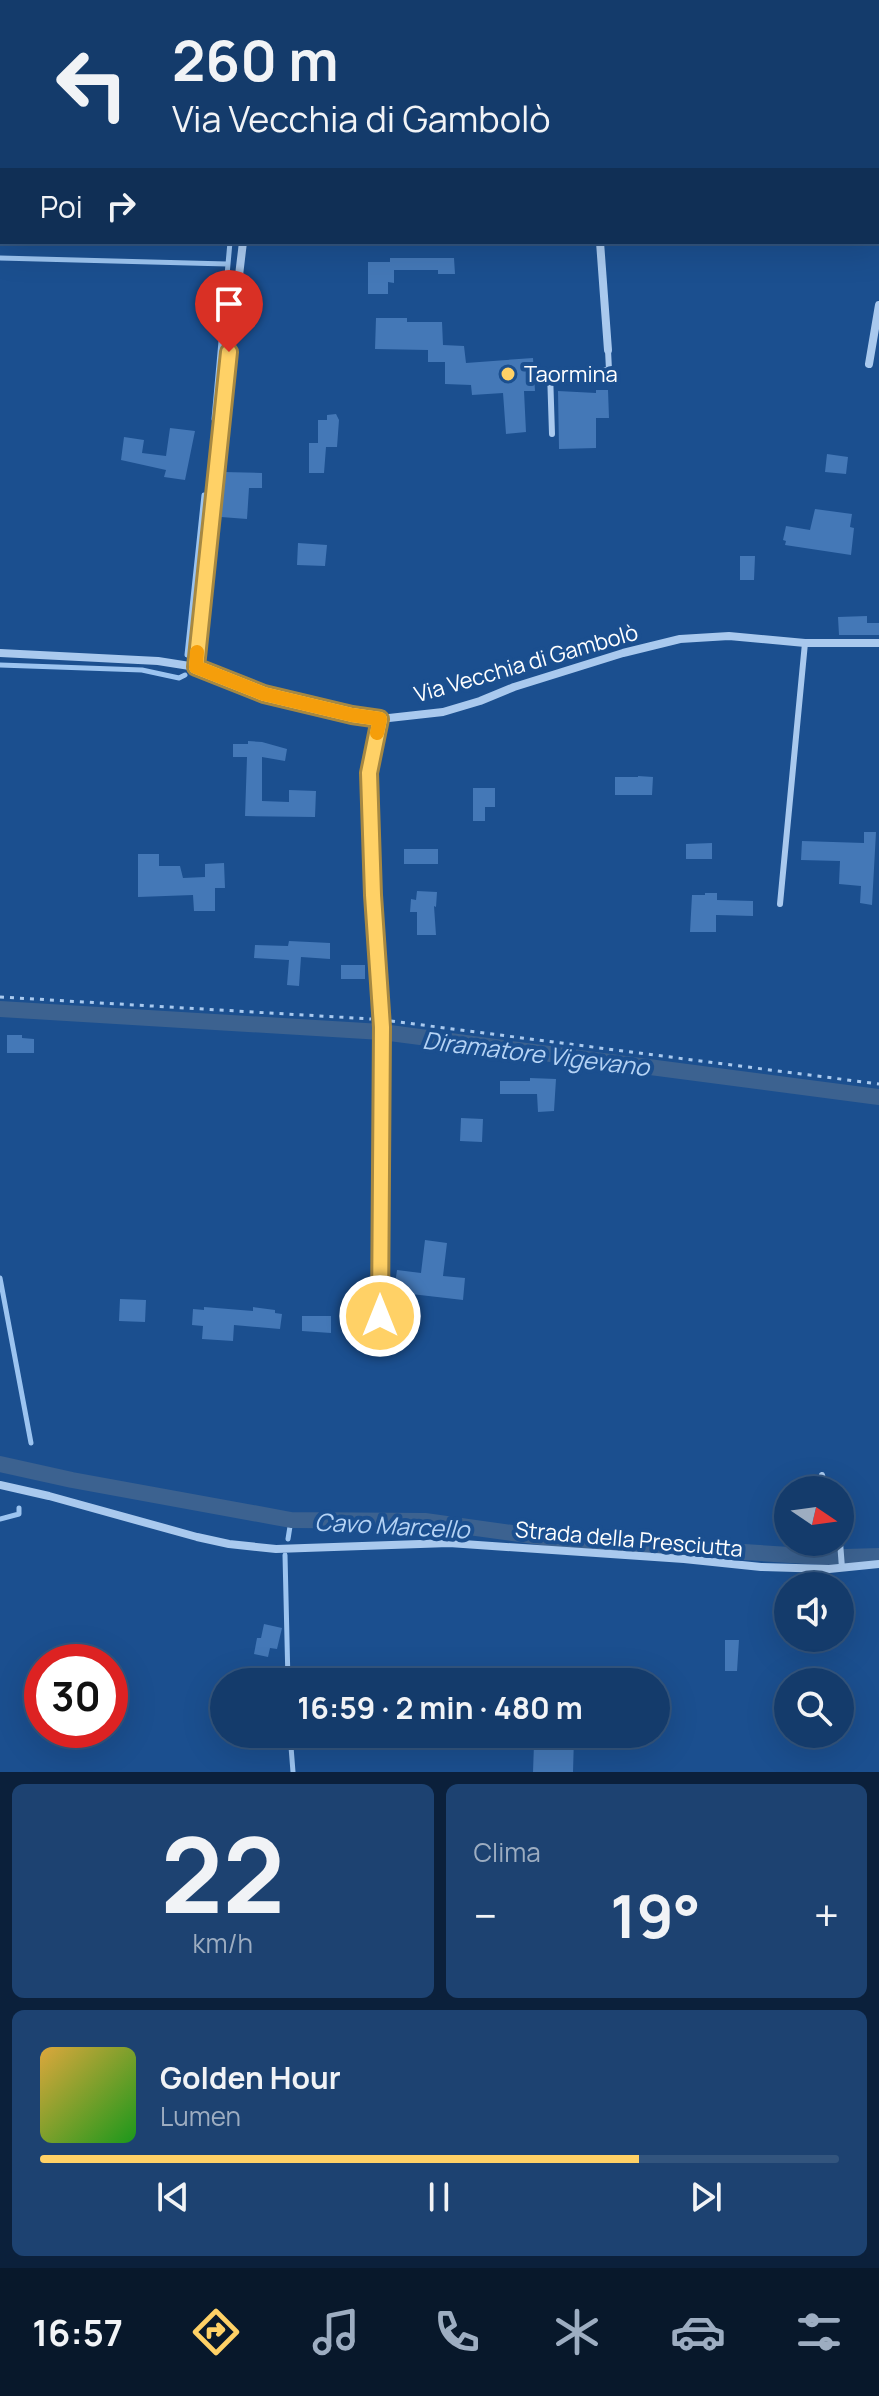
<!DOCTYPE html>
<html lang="it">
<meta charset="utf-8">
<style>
body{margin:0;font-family:Manrope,sans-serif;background:#1d4271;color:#f1f3f6;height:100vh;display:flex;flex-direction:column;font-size:30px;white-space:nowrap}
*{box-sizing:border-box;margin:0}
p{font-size:26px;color:#9dadc1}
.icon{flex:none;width:44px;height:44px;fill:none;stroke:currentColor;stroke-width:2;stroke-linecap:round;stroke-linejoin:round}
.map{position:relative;height:1772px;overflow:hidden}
.drawer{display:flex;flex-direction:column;gap:12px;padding:12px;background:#0b203b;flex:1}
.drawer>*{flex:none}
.hud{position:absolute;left:0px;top:0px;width:880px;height:244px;box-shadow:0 8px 32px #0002,0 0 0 2px #33557e;background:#143b6b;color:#f1f3f6;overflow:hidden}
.needle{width:52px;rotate:103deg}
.fabs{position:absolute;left:774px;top:1476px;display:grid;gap:16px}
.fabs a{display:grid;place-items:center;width:80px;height:80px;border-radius:50%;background:#143b6b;box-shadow:0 8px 32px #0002,0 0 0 2px #33557e;font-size:40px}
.speed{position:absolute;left:24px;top:1644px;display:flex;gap:16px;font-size:40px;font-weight:700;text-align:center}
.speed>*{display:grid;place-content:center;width:104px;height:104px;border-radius:50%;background:#143b6b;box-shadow:0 8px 32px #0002,0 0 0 2px #33557e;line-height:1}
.speed .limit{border:12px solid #d22;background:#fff;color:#111}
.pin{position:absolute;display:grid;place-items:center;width:68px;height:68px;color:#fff;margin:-82px -34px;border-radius:50% 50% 50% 0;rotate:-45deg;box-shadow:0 0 8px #0007}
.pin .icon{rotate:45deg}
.me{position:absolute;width:88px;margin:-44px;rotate:0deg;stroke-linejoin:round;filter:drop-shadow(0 0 6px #0008)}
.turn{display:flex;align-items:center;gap:28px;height:168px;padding:0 40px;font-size:36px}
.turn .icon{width:104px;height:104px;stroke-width:2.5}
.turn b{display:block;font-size:56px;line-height:68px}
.then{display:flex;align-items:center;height:76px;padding:0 40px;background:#0003;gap:16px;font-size:30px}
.big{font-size:60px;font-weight:700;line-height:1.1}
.drawer .widget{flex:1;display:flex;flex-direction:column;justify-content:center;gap:12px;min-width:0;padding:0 28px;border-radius:12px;background:#1d4271}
.drawer .dial{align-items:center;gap:0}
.dial b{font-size:104px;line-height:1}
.song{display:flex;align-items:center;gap:24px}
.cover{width:96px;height:96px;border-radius:12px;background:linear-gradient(135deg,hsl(40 70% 55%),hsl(120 70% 35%))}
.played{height:8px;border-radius:4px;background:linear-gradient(90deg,#ffd166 75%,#33557e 75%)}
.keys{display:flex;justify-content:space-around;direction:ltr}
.heat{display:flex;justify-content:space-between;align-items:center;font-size:44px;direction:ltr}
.drawer .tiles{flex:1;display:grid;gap:12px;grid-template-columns:1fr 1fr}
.widget:last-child{grid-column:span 2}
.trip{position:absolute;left:210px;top:1668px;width:460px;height:80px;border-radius:40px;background:#143b6b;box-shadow:0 8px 32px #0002,0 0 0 2px #33557e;font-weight:700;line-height:80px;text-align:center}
.tabs{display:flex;height:128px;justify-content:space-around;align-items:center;background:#08182b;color:#9dadc1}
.tabs .icon{width:56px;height:56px}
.tabs .selected{color:#ffd166}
.tabs b{font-size:36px;color:#f1f3f6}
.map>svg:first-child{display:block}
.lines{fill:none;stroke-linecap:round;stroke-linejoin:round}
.stream{stroke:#9cc4f0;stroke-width:5}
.canal{stroke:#3c6290;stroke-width:16}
.building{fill:#4478b7}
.path{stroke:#a9c9ee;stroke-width:3;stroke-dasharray:4 6;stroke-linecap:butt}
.service{stroke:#a9c9ee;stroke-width:6}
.minor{stroke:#a9c9ee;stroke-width:8}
.secondary{stroke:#d6e6fa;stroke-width:16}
.route-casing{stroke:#a68842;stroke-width:20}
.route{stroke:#ffd166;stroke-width:14}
.slow{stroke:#f59e0b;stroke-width:14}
.poi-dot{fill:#ffd166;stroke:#1b4f8f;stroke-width:3}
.labels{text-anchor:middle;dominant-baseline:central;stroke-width:8;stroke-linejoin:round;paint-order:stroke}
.poi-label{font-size:22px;fill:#fff;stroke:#1b4f8f;text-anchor:start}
.street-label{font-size:22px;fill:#fff;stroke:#1b4f8f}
.water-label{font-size:24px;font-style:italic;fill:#b5d3f5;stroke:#1b4f8f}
</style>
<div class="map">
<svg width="879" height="1772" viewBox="0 0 879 1772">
<rect width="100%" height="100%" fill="#1b4f8f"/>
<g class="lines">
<path class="stream" d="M717 0H751
M873 0H879
M0 258 227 264
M214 419 230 242
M187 655 204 495
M0 665 142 670 179 678 185 675
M0 1278 31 1443
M0 1519 19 1514V1508
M288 1539 291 1520
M285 1555 288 1682
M290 1734 293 1772"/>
<path class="canal" d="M602 0 616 2
M248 2 249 0
M878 21 879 22
M0 97H2
M0 1009 382 1032 879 1097
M0 1464 72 1480 291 1520 425 1521 570 1541 837 1558
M845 1557 879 1556"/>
</g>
<path class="building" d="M390 258H454L455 274H438V270H394V283L388 282V294H368V262H390Z
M376 318H407V322H442L443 345 464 346 466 363 533 358 535 391H524L526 432 506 434 503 393 472 395 471 385 445 384V362H428V350L375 349Z
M596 390H608L609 418H596V448L559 449 558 391 596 393Z
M336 414 339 420 337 447H326L324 473H309V443H318V420H327V415Z
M170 428 195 431 185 480 164 477 166 470 121 460 124 437 144 440 142 453 166 456Z
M827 454 848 457 846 474 825 472Z
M223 472 262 473V488H249L247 519 221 517Z
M815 509 852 514 850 527 854 528 851 555 785 545 786 541 783 540 786 526 810 530Z
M298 543 327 545 325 566 297 565Z
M740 556H755L754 580H740Z
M867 616V623H879V635H839L838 617Z
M248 741 262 742 287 749 285 761 262 757V801L289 802V790L316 791 315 817 245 816 247 757H233V744H248Z
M638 776 653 777 652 795H615V777H638Z
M473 788H495V807H485V821H473Z
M864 832H876L872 905 860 903 861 886 839 884 840 861 801 860 802 841 864 843Z
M712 843V859H686V844Z
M404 849H438V864H404Z
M138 854H159V866H180L183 878 205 877V864L224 863 225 888H215V911H194L193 895 138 897Z
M417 891 437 892 436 907 434 906 436 935H417V912H410L411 899 416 900Z
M705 893H717V900L753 901V916L716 915V932H690L692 895H705Z
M289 941 330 943V959L301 957 299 986 287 985 289 960 254 958 255 945 288 946Z
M341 965H365V979H341Z
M7 1035H22V1038L34 1039V1053H7Z
M530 1078 556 1079 554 1111 538 1112 537 1094H500V1081H530Z
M461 1118 483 1119 482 1142 460 1141Z
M425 1240 447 1243 443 1276 465 1278 463 1300 394 1292 397 1270 421 1273Z
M120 1299 146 1300 145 1322 119 1321Z
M204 1307 253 1311V1307L275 1310V1313L282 1314 280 1329 234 1325 233 1341 202 1339 203 1326 192 1325 193 1309 204 1310Z
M302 1316H331V1333L302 1331Z
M264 1624 282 1628 277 1649 270 1648 268 1657 254 1654 257 1638H261Z
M725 1640H739L737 1671H725Z
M544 1734 574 1737 573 1772H533L534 1744 543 1745Z"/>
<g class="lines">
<path class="path" d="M0 997 371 1019
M391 1021 879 1084"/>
<path class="service" d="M792 2V0
M552 434 550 372 609 370 608 350
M780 904 805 643
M822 1475 826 1490
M840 1542 842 1568"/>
<path class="minor" d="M502 2 503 0
M600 242 608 350
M869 364 879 305
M0 653 158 661 196 667 264 694 352 715 380 719 443 712 480 701 514 687 623 653 680 639 729 636 805 643H879
M196 667 213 493 243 242
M380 719 369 773 373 895 382 1027 380 1316
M0 1485 49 1496 197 1537 229 1544 276 1549 449 1543 684 1559 761 1567 829 1569 879 1564"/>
<path class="secondary" d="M170 0 180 2
M878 139 879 140"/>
</g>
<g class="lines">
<defs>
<path id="route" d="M229 352 196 667 264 694 352 715 380 719 369 773 373 895 382 1027 380 1316"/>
</defs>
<use href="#route" class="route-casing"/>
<use href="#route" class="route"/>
<path class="slow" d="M197 652 196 667 264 694 352 715 380 719 377 733"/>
</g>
<circle class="poi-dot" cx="508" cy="374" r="8"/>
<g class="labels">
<g class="poi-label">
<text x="524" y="374">Taormina</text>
</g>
<g class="street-label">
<text transform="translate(526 663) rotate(-16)">Via Vecchia di Gambolò</text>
<text transform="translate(629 1539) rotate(5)">Strada della Presciutta</text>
</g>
<g class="water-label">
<text transform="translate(536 1053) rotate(7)">Diramatore Vigevano</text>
<text transform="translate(392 1525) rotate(3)">Cavo Marcello</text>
</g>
</g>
</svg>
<div class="fabs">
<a><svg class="needle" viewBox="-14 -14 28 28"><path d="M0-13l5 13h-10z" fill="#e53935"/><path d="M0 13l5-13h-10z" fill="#9dadc1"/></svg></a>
<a><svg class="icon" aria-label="sound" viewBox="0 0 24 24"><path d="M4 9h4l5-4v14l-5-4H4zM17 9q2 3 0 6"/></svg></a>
<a><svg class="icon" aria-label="search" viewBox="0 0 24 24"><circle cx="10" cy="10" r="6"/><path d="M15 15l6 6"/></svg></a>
</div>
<div class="speed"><div class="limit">30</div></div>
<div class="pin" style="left:229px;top:352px;background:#d93025"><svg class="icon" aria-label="arrive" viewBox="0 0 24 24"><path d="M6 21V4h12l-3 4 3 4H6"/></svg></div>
<svg class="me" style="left:380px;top:1316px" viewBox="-20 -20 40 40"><circle r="17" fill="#ffd166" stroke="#fff" stroke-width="3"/><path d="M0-11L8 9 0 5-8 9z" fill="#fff"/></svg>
<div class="trip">16:59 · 2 min · 480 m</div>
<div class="hud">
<div class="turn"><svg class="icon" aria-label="left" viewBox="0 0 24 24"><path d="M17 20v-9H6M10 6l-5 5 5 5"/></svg><div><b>260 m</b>Via Vecchia di Gambolò</div></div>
<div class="then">Poi<svg class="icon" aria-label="right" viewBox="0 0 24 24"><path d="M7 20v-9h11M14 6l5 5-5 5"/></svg></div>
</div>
</div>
<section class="drawer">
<div class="tiles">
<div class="widget dial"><b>22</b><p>km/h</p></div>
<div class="widget"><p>Clima</p>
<div class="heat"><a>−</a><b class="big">19°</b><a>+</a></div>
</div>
<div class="widget">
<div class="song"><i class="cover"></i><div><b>Golden Hour</b><p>Lumen</p></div></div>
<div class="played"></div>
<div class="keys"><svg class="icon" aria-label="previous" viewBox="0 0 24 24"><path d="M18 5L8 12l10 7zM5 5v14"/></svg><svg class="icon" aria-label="pause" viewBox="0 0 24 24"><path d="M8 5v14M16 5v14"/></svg><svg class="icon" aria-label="next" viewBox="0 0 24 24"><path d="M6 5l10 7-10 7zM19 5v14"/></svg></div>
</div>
</div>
</section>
<nav class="tabs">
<b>16:57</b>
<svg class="icon selected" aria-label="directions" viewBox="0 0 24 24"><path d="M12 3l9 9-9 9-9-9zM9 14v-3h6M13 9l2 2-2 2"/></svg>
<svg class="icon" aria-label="music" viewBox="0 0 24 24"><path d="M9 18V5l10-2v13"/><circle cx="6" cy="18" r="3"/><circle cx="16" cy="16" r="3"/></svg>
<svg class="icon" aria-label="phone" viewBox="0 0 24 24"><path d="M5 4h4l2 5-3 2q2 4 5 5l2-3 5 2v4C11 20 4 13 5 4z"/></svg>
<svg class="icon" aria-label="climate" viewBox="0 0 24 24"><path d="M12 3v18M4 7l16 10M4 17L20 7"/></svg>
<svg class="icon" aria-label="car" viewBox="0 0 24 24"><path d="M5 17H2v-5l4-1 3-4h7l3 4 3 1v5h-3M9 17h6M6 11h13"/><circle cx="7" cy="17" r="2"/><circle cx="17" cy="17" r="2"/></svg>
<svg class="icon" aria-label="filters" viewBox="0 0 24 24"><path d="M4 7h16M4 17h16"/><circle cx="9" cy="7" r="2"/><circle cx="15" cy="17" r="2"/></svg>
</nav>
